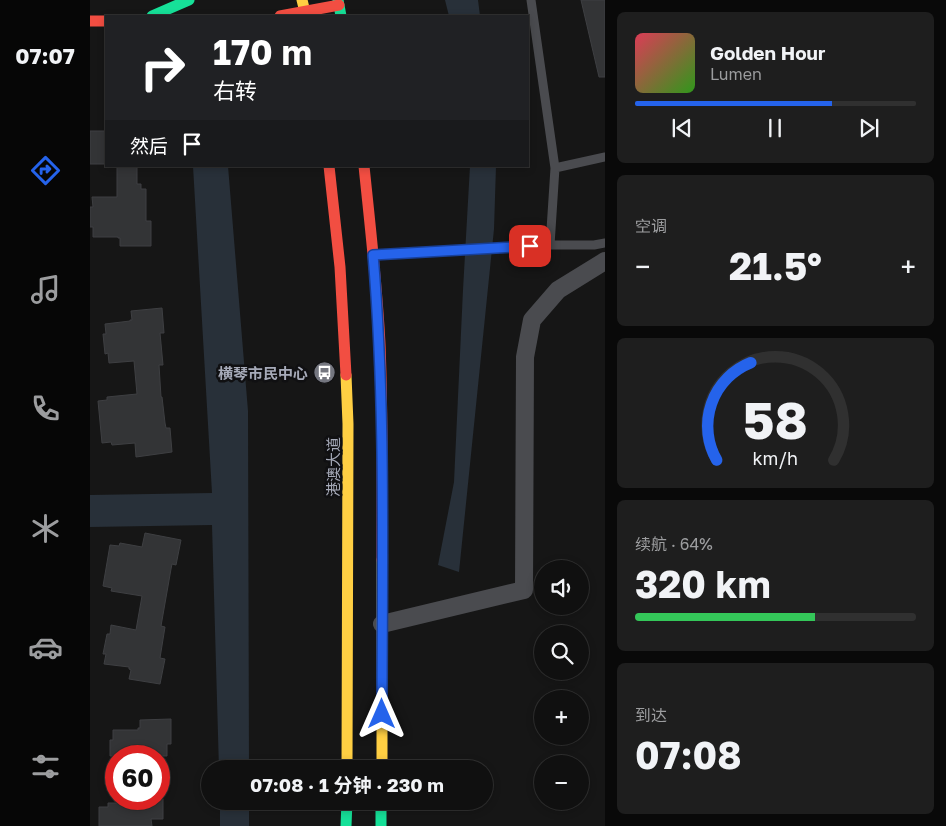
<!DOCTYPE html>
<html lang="zh">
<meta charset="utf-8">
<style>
body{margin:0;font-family:"Golos Text","Noto Sans SC",sans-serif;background:#1e1e1e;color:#f1f3f6;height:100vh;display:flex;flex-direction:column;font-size:19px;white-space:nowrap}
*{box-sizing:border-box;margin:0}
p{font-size:16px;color:#9c9d9f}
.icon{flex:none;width:28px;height:28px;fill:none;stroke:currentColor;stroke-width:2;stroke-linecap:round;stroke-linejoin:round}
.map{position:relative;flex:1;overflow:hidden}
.panel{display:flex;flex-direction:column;gap:12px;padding:12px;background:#090909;width:341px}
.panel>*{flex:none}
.hud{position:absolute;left:15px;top:15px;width:424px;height:152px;border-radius:0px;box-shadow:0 2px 8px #0003,0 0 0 1px #303030;background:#202124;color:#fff;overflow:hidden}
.fabs{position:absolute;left:444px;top:560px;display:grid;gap:10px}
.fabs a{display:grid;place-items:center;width:55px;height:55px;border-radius:50%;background:#101010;box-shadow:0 2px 8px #0003,0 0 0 1px #303030;font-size:25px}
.speed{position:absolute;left:15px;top:745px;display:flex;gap:10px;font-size:25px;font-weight:700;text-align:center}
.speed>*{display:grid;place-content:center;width:65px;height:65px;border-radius:50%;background:#101010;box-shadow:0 2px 8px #0003,0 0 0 1px #303030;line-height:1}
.speed .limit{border:8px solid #d22;background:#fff;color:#111}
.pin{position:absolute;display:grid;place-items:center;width:42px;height:42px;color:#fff;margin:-21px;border-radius:10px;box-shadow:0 2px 8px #0006}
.me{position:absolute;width:55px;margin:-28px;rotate:0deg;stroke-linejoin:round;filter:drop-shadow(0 0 4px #0008)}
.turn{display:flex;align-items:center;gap:18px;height:105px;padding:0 25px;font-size:22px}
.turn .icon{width:65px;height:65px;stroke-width:2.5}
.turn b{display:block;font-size:35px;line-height:42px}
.then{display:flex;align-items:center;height:48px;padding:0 25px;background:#0003;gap:10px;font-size:19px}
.big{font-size:38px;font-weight:700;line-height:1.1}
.panel .tile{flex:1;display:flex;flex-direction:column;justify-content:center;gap:8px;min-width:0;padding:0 18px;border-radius:8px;background:#1e1e1e}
.panel .dial{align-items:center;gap:0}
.dial svg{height:130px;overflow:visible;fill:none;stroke:#303030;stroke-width:7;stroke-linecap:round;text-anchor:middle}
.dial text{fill:#f1f3f6;stroke:none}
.song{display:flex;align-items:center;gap:15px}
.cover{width:60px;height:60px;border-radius:8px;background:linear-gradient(135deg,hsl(350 70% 55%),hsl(110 70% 35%))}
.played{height:5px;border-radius:2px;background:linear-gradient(90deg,#2563eb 70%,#303030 70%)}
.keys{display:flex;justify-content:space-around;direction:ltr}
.heat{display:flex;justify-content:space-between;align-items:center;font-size:28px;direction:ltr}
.charge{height:8px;border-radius:4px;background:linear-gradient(90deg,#34c759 64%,#303030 0)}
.trip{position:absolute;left:111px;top:760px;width:292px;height:50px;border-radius:25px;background:#101010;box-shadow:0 2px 8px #0003,0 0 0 1px #303030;font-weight:700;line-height:50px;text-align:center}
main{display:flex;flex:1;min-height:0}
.dock{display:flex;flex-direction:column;width:90px;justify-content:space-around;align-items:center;background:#060606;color:#9c9d9f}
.dock .icon{width:35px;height:35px}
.dock .on{color:#2563eb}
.dock b{font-size:22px;color:#f1f3f6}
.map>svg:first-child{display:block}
.water{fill:#283039}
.building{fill:#333436;stroke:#3e3f42}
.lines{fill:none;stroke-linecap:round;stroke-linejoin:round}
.lane{stroke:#4a4b4f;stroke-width:9}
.street{stroke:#4a4b4f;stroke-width:18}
.fast{stroke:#16e098;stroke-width:11}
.slow{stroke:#ffcf43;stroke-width:11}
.jam{stroke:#f24e42;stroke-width:11}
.route-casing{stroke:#184099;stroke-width:12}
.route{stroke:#2563eb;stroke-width:9}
.labels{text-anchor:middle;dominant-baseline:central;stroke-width:5;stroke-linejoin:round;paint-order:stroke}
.poi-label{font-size:15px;font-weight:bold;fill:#a6aab8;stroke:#101012;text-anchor:end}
.street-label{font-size:15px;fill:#a6aab8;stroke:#101012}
</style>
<main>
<nav class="dock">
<b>07:07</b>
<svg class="icon on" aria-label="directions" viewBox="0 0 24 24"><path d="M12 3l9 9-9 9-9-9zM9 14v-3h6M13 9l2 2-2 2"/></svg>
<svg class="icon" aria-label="music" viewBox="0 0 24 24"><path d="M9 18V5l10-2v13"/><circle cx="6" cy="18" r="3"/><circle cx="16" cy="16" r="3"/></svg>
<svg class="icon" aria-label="phone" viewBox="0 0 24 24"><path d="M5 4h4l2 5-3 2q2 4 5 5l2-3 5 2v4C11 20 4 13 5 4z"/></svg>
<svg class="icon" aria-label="climate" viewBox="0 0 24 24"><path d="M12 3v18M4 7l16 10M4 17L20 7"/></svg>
<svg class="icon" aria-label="car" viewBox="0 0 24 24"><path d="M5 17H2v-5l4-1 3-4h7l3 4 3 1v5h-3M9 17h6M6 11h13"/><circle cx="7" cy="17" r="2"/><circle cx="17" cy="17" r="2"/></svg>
<svg class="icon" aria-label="filters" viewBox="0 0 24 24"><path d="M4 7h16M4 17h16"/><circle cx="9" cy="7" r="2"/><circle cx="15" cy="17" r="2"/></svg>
</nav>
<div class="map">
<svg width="515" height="826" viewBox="0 0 515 826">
<rect width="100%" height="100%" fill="#161616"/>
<path class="water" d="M355 0H388L390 16H359Z
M103 166H138L158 411 159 769H129L122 525 0 527V495L122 493Z
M380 166H406L404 229 369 572 348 565 364 482 373 290Z
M130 801H159V826H130Z"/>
<path class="building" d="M491 0H515V77H509Z
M0 131H16V164H0Z
M27 166H47V184H51V189H56V221H61V246H30V238H28V237H3V227H0V207H3L2 197H27Z
M72 308 74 333H70L73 365H69L71 397H72L75 423 76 428H80L82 452 46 457 45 443 22 445 21 442 12 443 8 401 17 400V397L47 394 44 361 19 363 18 353 15 354 13 334H16L15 324 40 321V320H42L41 311Z
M55 533 91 540 86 565 82 564 81 569 71 626 75 627 70 658 75 659 70 684 39 679 41 670 39 669V667L14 664 16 654H13L17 634H20L21 625 46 630 52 596 21 591 22 588 13 586 20 545 29 546 30 543 52 547Z
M81 719V744H77V756H20V740H23V730H48V728H50V720Z
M49 799H73V819H61L62 826H9V807H18V803H49Z"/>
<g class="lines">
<path class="lane" d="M441 0 465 168
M460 245 465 168 515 157
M285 255 460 245H504L515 243"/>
<path class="street" d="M292 624 434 590 435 357 442 320 468 290 515 261"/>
<path class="fast" d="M248 0 251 16
M62 16 99 0
M291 801V826
M256 826 257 801"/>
<path class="slow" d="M212 0 216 16
M256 375 258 424 257 769
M292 560V769"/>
<path class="jam" d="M190 16 249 5
M0 21H16
M239 166 250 267 256 375
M274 166C280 225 287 284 290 344 293 416 292 488 292 560"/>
</g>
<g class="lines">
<defs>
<path id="route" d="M292 714C292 561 296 408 283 255L440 246"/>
</defs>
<use href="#route" class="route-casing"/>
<use href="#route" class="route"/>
</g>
<defs>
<symbol id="bus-disc" viewBox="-11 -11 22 22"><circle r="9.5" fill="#74767f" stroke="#101012"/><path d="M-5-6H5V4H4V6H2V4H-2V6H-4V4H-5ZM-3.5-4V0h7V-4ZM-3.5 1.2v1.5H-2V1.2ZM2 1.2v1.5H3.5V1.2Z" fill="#fff"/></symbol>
</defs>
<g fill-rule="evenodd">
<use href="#bus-disc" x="222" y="360" width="25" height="25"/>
</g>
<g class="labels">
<g class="poi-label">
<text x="218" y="373">横琴市民中心</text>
</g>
<g class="street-label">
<text transform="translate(243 467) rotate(-90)">港澳大道</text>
</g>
</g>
</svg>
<div class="fabs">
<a><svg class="icon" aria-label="sound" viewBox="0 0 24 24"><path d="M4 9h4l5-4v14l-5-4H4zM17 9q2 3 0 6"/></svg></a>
<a><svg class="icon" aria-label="search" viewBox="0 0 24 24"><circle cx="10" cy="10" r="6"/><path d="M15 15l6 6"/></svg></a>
<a>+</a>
<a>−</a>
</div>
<div class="speed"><div class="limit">60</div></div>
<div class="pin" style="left:440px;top:246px;background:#d93025"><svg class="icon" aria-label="arrive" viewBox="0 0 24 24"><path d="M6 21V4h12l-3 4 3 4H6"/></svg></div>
<svg class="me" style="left:292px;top:714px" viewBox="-20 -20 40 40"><path d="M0-17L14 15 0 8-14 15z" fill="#2563eb" stroke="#fff" stroke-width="4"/></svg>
<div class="trip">07:08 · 1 分钟 · 230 m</div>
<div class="hud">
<div class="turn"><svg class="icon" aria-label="right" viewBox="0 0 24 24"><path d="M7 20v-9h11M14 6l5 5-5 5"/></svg><div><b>170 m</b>右转</div></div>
<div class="then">然后<svg class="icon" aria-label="arrive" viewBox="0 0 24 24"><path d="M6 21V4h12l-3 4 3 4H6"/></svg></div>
</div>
</div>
<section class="panel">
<div class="tile">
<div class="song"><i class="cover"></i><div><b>Golden Hour</b><p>Lumen</p></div></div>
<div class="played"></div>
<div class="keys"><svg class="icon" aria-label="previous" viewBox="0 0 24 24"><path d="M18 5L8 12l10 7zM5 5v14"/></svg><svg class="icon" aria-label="pause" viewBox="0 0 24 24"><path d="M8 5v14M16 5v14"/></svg><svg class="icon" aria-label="next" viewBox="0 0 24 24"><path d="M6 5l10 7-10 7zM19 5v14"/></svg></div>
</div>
<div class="tile"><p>空调</p>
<div class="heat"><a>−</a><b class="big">21.5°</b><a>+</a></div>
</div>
<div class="tile dial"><svg viewBox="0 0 100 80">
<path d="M14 69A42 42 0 1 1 86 69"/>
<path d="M14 69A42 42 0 0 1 35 9" stroke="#2563eb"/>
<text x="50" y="56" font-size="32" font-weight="700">58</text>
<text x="50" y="72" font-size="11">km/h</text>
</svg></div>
<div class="tile"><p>续航 · 64%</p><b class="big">320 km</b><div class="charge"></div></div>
<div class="tile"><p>到达</p><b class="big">07:08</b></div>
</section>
</main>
